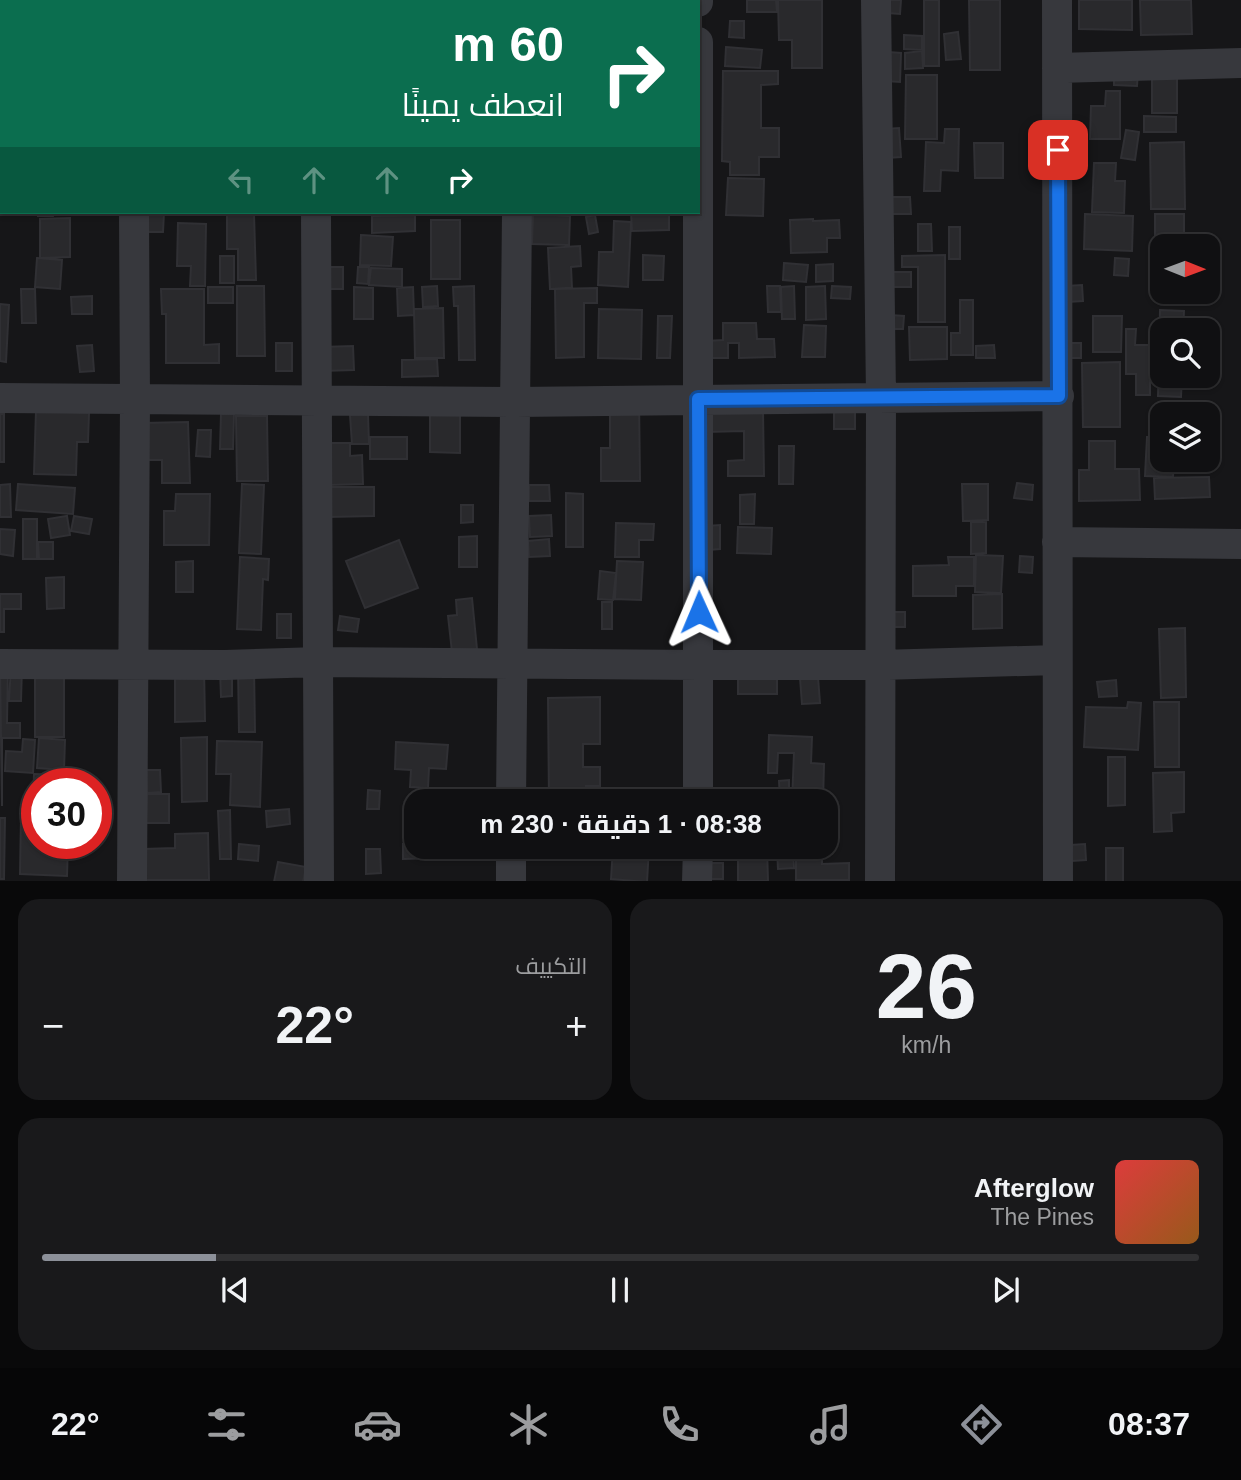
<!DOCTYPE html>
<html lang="ar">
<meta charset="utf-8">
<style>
body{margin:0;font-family:Helvetica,Cairo,sans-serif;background:#19191b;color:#f1f3f6;direction:rtl;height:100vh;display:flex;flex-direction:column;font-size:26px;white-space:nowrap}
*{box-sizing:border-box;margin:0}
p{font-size:23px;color:#9c9d9f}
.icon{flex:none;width:38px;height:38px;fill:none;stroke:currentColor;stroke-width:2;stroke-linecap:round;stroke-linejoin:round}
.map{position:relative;height:881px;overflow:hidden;direction:ltr}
.drawer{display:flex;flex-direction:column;gap:18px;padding:18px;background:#09090a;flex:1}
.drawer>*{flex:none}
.hud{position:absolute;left:0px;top:0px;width:700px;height:214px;box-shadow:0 2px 5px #0004,0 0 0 2px #303032;direction:rtl;background:#0b6e4f;color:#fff;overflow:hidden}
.needle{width:46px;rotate:91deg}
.buttons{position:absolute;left:1150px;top:234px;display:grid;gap:14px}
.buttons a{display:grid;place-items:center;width:70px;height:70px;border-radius:14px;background:#101012;box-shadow:0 2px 5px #0004,0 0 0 2px #303032;font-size:35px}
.speed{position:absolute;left:21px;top:768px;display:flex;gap:14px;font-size:35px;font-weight:700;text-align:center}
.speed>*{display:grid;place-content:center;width:91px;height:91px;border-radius:50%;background:#101012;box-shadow:0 2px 5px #0004,0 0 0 2px #303032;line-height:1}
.speed .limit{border:10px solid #d22;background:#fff;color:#111}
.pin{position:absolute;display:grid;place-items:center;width:60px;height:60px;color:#fff;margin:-30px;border-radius:14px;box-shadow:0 4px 10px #0006}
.me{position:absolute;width:77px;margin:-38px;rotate:359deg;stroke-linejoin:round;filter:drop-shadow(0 0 5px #0008)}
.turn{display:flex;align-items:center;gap:24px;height:147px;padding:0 21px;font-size:32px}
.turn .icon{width:91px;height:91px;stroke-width:2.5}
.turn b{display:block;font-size:49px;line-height:60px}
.lanes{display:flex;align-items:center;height:66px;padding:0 21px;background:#0003;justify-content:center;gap:35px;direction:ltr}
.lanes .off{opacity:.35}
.big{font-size:52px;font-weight:700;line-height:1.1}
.drawer .tile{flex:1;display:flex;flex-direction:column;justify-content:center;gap:10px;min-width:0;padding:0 24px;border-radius:21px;background:#19191b}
.drawer .dial{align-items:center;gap:0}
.dial b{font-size:91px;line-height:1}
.song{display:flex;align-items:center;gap:21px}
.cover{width:84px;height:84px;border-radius:10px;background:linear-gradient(135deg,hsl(0 70% 55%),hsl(30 70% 35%))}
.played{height:7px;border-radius:4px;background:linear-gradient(90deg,#8c9099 15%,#303032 15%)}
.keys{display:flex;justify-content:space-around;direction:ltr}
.heat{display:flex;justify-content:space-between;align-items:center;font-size:38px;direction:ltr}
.drawer .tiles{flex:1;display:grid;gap:18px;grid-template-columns:1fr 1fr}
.tile:last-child{grid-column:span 2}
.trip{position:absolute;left:404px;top:789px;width:434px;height:70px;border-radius:21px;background:#101012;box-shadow:0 2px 5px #0004,0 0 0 2px #303032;font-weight:700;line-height:70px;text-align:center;direction:rtl}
.tab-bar{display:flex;height:112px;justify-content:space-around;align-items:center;background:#060607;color:#9c9d9f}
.tab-bar .icon{width:49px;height:49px}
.tab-bar .selected{color:#8c9099}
.tab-bar b{font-size:32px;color:#f1f3f6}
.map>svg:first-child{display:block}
.building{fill:#29292c;stroke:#303034;stroke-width:2}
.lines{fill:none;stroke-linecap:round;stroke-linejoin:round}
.minor{stroke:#37383d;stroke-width:30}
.route-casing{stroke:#114b97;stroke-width:18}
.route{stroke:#1a73e8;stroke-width:12}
</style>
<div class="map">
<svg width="1241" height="882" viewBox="0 0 1241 882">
<rect width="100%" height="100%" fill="#161618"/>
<path class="building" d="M237 0H270V2H237Z
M355 0H393V2H355Z
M543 0H579V2H543Z
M747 0H776L777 12H747Z
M778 0H822V68H792V40H779Z
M889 0H901L900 14 888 13Z
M924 0H939V66H924Z
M969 0H1000V70H970Z
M1079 0H1132V30L1079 29Z
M1140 0H1191L1192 34 1141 35Z
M730 21H744V38L729 37Z
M958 32 961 59 946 60 944 34Z
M904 35 922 36V50L904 49Z
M726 47 762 50 760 68 725 66Z
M922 51 923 68 905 69V53Z
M888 52 901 53 900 82 886 81Z
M1152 70H1177V113H1152Z
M723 71H778V84L761 85V128H779V157H759V175H730V162L722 161Z
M1114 72H1138L1137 86 1114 85Z
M906 75H937V139H905Z
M1106 91H1120V139H1090L1091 106H1105Z
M1144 116 1176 117V132H1144Z
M1068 126 1084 127 1082 159 1066 158Z
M899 128 901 157 887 158 885 129Z
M945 129H959L958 171 941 170 940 191H924L926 142 944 143Z
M1126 130 1139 132 1135 160 1121 158Z
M1184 142 1185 209H1151L1150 143Z
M974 143H1003V178H975Z
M1094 163H1116L1115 181H1125L1124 213 1092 212Z
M728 178 764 179 763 216 726 215Z
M889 197H910L911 214H889Z
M38 212H54L53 216H38Z
M148 212H164L163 232H148Z
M631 212H649V215H669V230L632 231Z
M254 214 256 280H238V249H227V215Z
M533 214 570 216 569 245 532 244Z
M1085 214 1133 216 1132 251 1084 249Z
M1155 214H1184V247H1162V249H1155Z
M415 215V231L372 233V216Z
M595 215 598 232 589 234 586 217Z
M70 218V257L40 258V219Z
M813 219V221L839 220 840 238H827V252L791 253 790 220Z
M431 220H460V279H431Z
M614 221 631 222 628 287 598 285 599 252H613Z
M178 223 206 224 205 286H190L191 266H177Z
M918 224H931L932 251H918Z
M949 227H960V259H949Z
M361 235 393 237 391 266 360 265Z
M580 246 581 266 571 267 572 288 550 289 548 248Z
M643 255 664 256 663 280H643Z
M945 255V322H918V267H902V256Z
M220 256H234V283H220Z
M37 258 62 260 60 289 35 287Z
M1115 258 1129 259 1128 276 1114 275Z
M784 263 808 265 806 282 783 280Z
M833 264V281L816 282V265Z
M326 267H343V289H326Z
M358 267H369L368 284 357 283Z
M371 268 402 269V287L369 285Z
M890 272H911V287H889Z
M1082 285 1083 301 1067 302 1066 286Z
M237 286H264L265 356H237Z
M437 286 438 306 423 307 422 287Z
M474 286 475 360H459L458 306H454L453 287Z
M767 286H780L781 312H768Z
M794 286 795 319H782L781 287Z
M825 286 826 319 806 320V287Z
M832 286 851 287 850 299 831 298Z
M208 287H233V303H208Z
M354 287 373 288V319H354Z
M413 287 414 315 398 316 397 288Z
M597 288V303H584V357L556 358 555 289Z
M21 289H35L36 323H22Z
M161 289H204V345L219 344V363H166V314H162Z
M92 296V314H72L71 297Z
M960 300H973V355H951V333H960Z
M0 304 9 305 6 362 0 361Z
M443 308 444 358H415L414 309Z
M599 309 642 310 641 359 598 358Z
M1160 310 1184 311 1183 331H1162V376H1182L1181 397 1158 396Z
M890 315 904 316 903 329H889Z
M658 316H672L670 358H657Z
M1093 316H1122L1121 352H1093Z
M723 323H756L757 339H774L775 357 739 358V343H728V358H708L707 341 723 340Z
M804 325 826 326 825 357H802Z
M909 327H947V359L910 360Z
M1126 329H1136L1135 345H1150V395H1136V374H1126Z
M276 343H292V371H276Z
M1069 343H1081V358H1069Z
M92 345 94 371 80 372 77 346Z
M994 345 995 358H976V346Z
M353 346 354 370 321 371V347Z
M437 359 438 376 402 377V360Z
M1120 362V427H1083L1082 363Z
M610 398H639L640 481H601V448H610Z
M36 411 89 413 88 442H77L76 475 34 474Z
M706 411H763L764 476H728V461L744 460V431L706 432Z
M855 411V429H834V412Z
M430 412H460V453L430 452Z
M0 414H4V462H0Z
M221 414H234L233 449H220Z
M368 414 369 444H352L350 415Z
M236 416H267L268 481H237Z
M188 422 190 483H162V460H143V423Z
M198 430H211L210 457 196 456Z
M370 437H407V459H370Z
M1147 437H1162V460H1174L1173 477 1145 476Z
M1089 441H1115V469H1139L1140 500 1079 501V470H1089Z
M328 443H350V456L362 455 363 484 329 485Z
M779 446H794L793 484H779Z
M1209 477 1210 497 1155 499 1154 478Z
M1017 483 1033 485 1032 500 1014 498Z
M10 484 11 517H0V485Z
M18 484 75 488 73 514 16 510Z
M242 484 264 485 261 554 239 553Z
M962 484H988V520L963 521Z
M529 485H549L550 501H529Z
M327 487H374V516L328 517Z
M566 493 583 494V547H566Z
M176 494H210L209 545H164V511H175Z
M755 494 754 524H740V495Z
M461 505H473V522L461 523Z
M551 515 552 536 530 537 529 516Z
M67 516 70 535 51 538 48 519Z
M74 516 92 519 89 534 71 531Z
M23 519H37V559H23Z
M971 522H986V553L971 554Z
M616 523 654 524 653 540H639V557H615Z
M720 525V549L708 550 707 526Z
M738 527 772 528 771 554 737 553Z
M0 529 15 530 13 556 0 554Z
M477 536V567H459V537Z
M549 539 550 556 529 557 528 541Z
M399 540 418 588 365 608 346 561Z
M38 542H53V559H39Z
M976 555 1003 556 1001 593 975 592Z
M1020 556 1033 557 1032 573 1019 572Z
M240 557 269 559 268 580 263 579 261 630 237 629Z
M948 557H974V586H956V596H913V566L949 565Z
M193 561V592H176V562Z
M617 561 643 562 641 600 615 599Z
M600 571 616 573 613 600 598 599Z
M64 577V608L47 609 46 578Z
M0 594H21V609H4V632H0Z
M1002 594V628L973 629V595Z
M472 598 477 649 452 652 448 616 457 615 456 600Z
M602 602H612V629H602Z
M887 612H905V627H887Z
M277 614H291V638H277Z
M340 616 359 619 357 632 338 630Z
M1185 628 1186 697 1161 698 1159 629Z
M738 664H777V694H738Z
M817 664 820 703 802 704 799 665Z
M0 665H8L7 723H20V738H2V806Z
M11 666H22L21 701H9Z
M35 666H64V737H35Z
M204 667 205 721 175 722V668Z
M238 667H254L255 732H239Z
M220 670H232V696L221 697Z
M1116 680 1117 696 1099 697 1097 682Z
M600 697V744H583V767H600V786H586V802H549L548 698Z
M1128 702 1141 703 1138 750 1084 747 1086 707 1127 708Z
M1154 702H1179V767H1155Z
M769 735 812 737 811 763 824 764 823 802H792L794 753H778L777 773H768Z
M207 737V801L182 802 181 738Z
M39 738 65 740 64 770 37 768Z
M23 739 35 740 33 773 5 771 6 751 22 752Z
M217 741 262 742 260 807 230 805 231 774H216Z
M396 742 448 745 446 769 429 768 428 788 410 787 411 770 395 769Z
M1108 757H1125V805L1108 806Z
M146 770H160L161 792 147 793Z
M1184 772V812L1171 813 1172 831 1154 832 1153 773Z
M34 774 66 775V784H37V802H33Z
M789 780V801H780L779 781Z
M368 790 380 791 379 809H367Z
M147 794H169V823H146Z
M289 809 290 824 267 827 266 811Z
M230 810 231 859H220L218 811Z
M21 815H37V844H68L67 876 20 874Z
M0 818H5L4 879H0Z
M208 833 209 880H145L144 849 175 848V834Z
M239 844 259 846 258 861 238 859Z
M403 844 436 847V858L403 859Z
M1085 844 1086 860 1072 861 1071 845Z
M613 847H649L647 882 611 879Z
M738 847H767L768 881H738Z
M796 847H822V864L849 863V880H796Z
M1106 848H1123V882H1106Z
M366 849H380L381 873 366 874Z
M777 849H793L794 868 778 869Z
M278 862 306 867 303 882H274Z
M708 863H723V879H708Z"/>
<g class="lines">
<path class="minor" d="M516 0V2
M698 0V2
M876 0 881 397 880 882
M1057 0 1058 882
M135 2V0
M317 2V0
M1057 68 1241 63
M316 212 319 882
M0 398 516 402 1059 396
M1057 542 1241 544
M0 664 225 665 319 662 699 665H880L1057 660
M511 802 517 212
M698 802V42
M132 882 135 400 134 212
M511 882V847
M697 882 698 847"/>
</g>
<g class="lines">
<defs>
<path id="route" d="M699 612 698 399 1059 396 1058 150"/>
</defs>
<use href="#route" class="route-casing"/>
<use href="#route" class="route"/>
</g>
</svg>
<div class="buttons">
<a><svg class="needle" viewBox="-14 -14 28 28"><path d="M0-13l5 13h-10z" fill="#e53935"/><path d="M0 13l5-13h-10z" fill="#9c9d9f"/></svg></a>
<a><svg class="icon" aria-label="search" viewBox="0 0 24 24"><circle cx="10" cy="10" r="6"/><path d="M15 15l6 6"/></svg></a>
<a><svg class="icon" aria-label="layers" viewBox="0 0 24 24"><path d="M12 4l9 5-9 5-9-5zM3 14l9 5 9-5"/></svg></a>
</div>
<div class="speed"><div class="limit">30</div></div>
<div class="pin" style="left:1058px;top:150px;background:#d93025"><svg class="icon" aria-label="arrive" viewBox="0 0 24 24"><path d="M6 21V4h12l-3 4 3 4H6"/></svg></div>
<svg class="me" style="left:699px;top:612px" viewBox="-20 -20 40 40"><path d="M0-17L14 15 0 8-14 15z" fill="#1a73e8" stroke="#fff" stroke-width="4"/></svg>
<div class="trip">08:38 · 1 دقيقة · 230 m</div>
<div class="hud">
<div class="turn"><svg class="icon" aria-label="right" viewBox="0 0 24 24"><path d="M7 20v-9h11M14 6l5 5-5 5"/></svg><div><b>60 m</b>انعطف يمينًا</div></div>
<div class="lanes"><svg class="icon off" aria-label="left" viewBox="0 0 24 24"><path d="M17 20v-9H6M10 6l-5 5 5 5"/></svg><svg class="icon off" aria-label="ahead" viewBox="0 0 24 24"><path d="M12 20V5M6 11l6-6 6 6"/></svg><svg class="icon off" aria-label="ahead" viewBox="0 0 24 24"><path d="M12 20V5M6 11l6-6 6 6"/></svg><svg class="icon" aria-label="right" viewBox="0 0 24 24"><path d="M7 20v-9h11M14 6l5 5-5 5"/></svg></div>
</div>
</div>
<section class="drawer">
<div class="tiles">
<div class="tile dial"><b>26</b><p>km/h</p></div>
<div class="tile"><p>التكييف</p>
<div class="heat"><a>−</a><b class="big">22°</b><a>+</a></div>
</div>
<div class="tile">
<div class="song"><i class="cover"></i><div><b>Afterglow</b><p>The Pines</p></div></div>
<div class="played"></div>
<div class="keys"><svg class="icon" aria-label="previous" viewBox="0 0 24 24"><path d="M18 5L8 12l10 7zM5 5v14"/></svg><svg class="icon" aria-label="pause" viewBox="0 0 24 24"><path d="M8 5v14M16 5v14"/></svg><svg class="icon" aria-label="next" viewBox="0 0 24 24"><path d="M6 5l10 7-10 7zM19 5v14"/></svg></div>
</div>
</div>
</section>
<nav class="tab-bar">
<b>08:37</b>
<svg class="icon selected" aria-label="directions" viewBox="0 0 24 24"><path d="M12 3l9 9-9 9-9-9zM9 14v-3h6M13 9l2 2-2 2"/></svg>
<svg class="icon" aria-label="music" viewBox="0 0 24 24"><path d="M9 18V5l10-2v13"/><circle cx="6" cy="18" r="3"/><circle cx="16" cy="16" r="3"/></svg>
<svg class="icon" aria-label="phone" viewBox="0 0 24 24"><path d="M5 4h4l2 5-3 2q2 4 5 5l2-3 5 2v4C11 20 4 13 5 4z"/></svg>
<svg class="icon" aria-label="climate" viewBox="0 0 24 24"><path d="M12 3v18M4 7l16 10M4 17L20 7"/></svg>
<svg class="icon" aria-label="car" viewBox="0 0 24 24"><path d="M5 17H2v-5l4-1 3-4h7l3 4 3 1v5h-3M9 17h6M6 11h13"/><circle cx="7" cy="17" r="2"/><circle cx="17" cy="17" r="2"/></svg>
<svg class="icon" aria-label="filters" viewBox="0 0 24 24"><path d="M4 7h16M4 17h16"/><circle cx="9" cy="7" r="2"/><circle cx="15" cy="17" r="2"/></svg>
<b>22°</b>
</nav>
